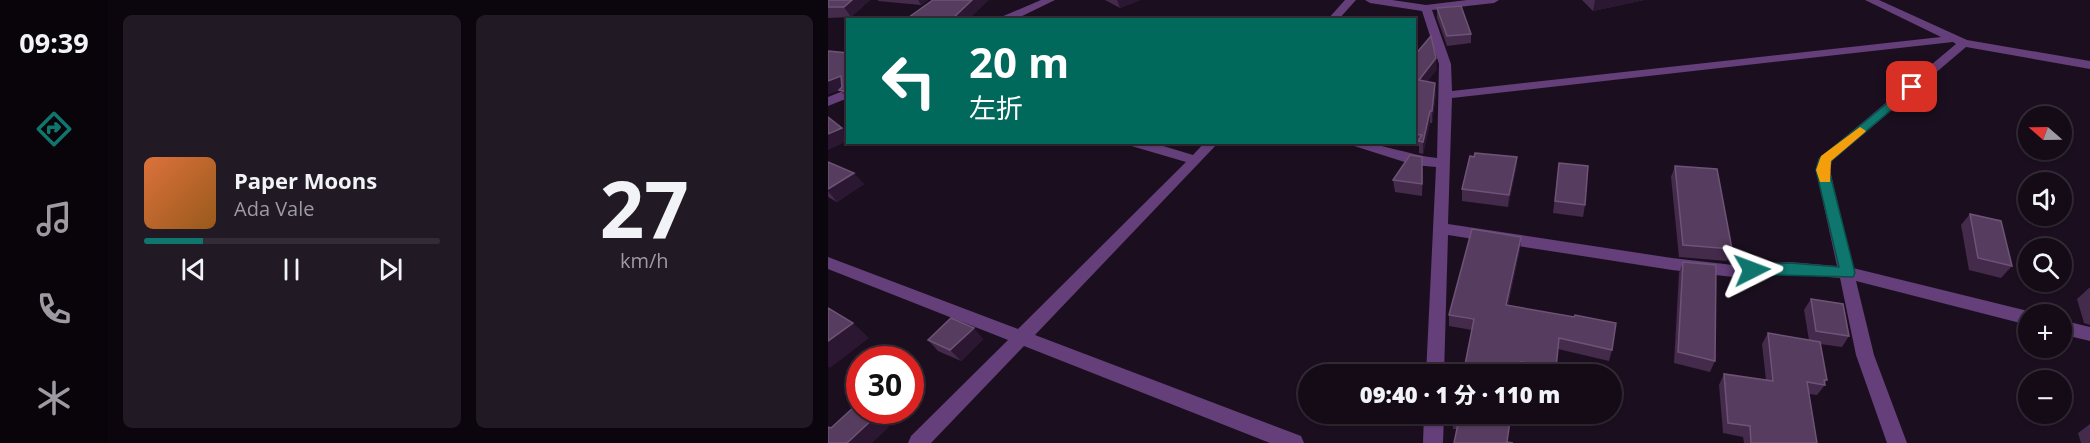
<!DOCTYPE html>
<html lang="ja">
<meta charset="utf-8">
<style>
body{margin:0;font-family:"Open Sans","Noto Sans JP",sans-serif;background:#211924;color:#f1f3f6;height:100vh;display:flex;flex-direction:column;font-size:22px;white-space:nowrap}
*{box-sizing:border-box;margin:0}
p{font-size:20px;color:#9d9ba1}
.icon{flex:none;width:33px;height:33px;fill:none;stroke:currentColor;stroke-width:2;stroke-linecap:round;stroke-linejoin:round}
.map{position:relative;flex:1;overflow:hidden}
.sheet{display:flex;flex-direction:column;gap:15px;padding:15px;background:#0b060d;width:720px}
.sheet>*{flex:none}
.top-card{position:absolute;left:18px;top:18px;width:570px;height:126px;border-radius:0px;box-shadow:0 2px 4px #0004,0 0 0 2px #332b36;background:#00695c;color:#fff;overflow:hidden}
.needle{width:39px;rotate:290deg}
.tools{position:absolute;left:1190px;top:106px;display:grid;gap:12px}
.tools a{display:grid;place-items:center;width:54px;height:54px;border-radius:50%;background:#140b17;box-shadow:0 2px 4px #0004,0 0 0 2px #332b36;font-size:30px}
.speed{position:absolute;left:18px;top:346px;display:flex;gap:12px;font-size:30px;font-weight:700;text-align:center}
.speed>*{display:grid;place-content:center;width:78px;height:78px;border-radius:50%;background:#140b17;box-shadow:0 2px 4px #0004,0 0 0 2px #332b36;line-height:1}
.speed .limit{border:9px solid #d22;background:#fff;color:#111}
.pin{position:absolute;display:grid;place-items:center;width:51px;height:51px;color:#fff;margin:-26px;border-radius:12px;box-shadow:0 3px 9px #0006}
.me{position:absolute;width:66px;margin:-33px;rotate:87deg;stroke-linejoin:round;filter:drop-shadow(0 0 4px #0008)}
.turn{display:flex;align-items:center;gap:21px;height:126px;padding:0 24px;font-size:27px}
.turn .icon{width:78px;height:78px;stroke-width:2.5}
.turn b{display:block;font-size:42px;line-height:51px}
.sheet .tile{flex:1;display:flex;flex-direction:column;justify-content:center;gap:9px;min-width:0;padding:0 21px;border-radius:9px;background:#211924}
.sheet .dial{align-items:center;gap:0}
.dial b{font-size:78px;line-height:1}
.song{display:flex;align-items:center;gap:18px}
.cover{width:72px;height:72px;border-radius:9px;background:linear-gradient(135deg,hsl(20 70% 55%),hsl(30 70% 35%))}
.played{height:6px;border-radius:3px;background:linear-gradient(90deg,#0f766e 20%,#332b36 20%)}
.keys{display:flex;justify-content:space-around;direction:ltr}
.sheet .tiles{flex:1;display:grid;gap:15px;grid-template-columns:repeat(2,1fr)}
.trip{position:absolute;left:470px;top:364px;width:324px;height:60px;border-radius:30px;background:#140b17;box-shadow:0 2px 4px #0004,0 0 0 2px #332b36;font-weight:800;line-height:60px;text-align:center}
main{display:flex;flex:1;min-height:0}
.tab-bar{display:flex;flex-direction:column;width:108px;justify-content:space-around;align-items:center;background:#080409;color:#9d9ba1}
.tab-bar .icon{width:42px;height:42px}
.tab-bar .on{color:#0f766e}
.tab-bar b{font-size:27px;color:#f1f3f6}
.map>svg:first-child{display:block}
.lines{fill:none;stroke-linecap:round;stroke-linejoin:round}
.minor{fill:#643f79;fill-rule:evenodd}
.wall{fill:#442a4b}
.shaded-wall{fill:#2c1732}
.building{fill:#563c5e;stroke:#6e5376;stroke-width:1.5}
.route{fill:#0f766e;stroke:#0a4d48;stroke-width:1.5}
.slow{fill:#f59e0b}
</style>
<main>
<nav class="tab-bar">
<b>09:39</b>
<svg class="icon on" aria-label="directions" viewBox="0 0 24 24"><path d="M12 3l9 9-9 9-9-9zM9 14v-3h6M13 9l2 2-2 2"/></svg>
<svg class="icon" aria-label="music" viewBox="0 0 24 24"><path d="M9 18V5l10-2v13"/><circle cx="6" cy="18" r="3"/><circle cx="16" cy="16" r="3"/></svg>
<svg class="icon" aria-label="phone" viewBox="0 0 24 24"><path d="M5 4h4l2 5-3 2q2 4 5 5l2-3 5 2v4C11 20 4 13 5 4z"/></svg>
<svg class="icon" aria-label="climate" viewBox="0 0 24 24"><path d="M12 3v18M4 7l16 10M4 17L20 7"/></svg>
</nav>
<section class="sheet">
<div class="tiles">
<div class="tile">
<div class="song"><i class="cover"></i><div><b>Paper Moons</b><p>Ada Vale</p></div></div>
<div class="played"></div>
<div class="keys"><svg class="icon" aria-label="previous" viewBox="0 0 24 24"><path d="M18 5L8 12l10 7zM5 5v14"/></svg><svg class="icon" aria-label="pause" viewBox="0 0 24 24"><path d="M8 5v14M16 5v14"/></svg><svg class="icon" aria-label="next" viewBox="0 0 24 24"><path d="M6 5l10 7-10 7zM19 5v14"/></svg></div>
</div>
<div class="tile dial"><b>27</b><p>km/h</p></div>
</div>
</section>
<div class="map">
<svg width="1262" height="443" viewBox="0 0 1262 443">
<rect width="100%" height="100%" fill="#1b0f1f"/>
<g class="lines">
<path class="minor" d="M213 0H227L186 20H166Z
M517 0H528L510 20H499Z
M537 0H564L598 5 639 0H671L666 3 604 10 623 64 624 91 1113 37 1037 0H1051L1139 40 1262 61V69L1138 47 1004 161 1002 170 1025 268 1200 311 1207 315H1200V325L1028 281 1046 355 1079 443H1059L1028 355 1012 278 962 274 905 277 844 270 620 235 616 375H598L608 167 586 165 523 145 522 142C552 142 579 155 609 158L611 64 594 11 542 3ZM1125 42 1128 44 991 159 988 170 1009 266 962 262 905 265 844 258 620 224 624 98Z
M20 89V98L0 106V97Z
M299 142H322L365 155 377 142H391L207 335 473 436 476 443H442L196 346 103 443H80L83 436 180 340 0 269V257L190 329 358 162 300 145Z
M1233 320 1262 327V341L1233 334Z
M596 414H616L615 443H595Z"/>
</g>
<path class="wall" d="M0 0H42L23 17 0 18Z
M50 0H100L93 5 50 1Z
M277 0H312L292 8Z
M754 0H816L765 11Z
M609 8 643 34V43L619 46 609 18Z
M0 51 20 53V100L12 90 0 94Z
M586 56 609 69 599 82 608 94 604 123H602L595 154 591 153V146L552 142H586Z
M689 157 688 169 680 207 634 201V189Z
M0 162 36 184 9 202 0 197Z
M731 163 757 205 755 217 725 213Z
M847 166 904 249 899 261 851 257 843 177Z
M595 168 594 196 567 192 565 180Z
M1142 214 1184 266 1173 278 1141 270 1133 225Z
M693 237 692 249 680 305 784 350 781 361 730 349 726 375H702L692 373 636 370 644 330 621 326V315Z
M855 262 887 361 882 372 846 363 851 273Z
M1261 288H1262V325L1256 323 1249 299Z
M983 299 1021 336 1014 347 992 344 999 380 997 383V385L989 395 981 394 989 443H916L915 437 895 433 891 385 896 374 938 380 934 344 940 333 981 340 976 310Z
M155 339 133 361 110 351 100 340Z
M683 414 629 429H625V418Z
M1262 424V443H1253L1250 433Z"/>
<path class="shaded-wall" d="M24 0H42L23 17 16 7Z
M90 0H100L93 5Z
M144 0H161L140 20H123Z
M289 0H312L292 8Z
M767 0H816L765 11Z
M608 58 609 69 592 92 591 80Z
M13 76 20 88 0 94V81Z
M607 83 608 94 604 123V111Z
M602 111V123L595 154V142Z
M14 128 20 135V141L0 150V134Z
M689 157 688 169 680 207 681 195Z
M26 173 36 184 9 202 0 191V189Z
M693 237 692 249 677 316 678 305Z
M25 323 41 338 2 368 0 366V341Z
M146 328 155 339 133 361 122 350Z
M48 416 61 427 44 443H19Z"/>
<path class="building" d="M0 0H24L16 7H0Z
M105 0H144L123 20H77Z
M633 6 643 34 619 36 609 8Z
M603 36 608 58 591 80 607 83 604 111H602L595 142 590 141 594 135 586 134V56Z
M0 51 20 53V92L11 90 14 87 13 76 0 81Z
M0 117 14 128 0 134Z
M647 153 689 157 681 195 634 189 642 156 646 157Z
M582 155 594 157V184L565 180Z
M0 162 26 173 0 189Z
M731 163 760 166 757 205 727 201Z
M847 166 889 169 904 249 855 245Z
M1142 214 1173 221 1184 266 1150 258Z
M644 229 693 237 678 305 746 317 747 315 788 323 784 350 731 338 728 368 693 362 691 375H626L627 369 636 370 646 319 621 315Z
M855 262 888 265 887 361 850 352Z
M983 299 1015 304 1021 336 988 331Z
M0 308 25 323 0 341Z
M123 318 146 328 122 350 100 340Z
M940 333 992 342 999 380H996L997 385 979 382 989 443H923L922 426 900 423 896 374 945 381Z
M27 406 32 408V411H37L48 416 19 443H0V427L3 428Z
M626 414H683L679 442 685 443H626L631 419 625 418Z"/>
<path class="route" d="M1084 83 1088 84V89L1003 161 1001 170 1027 273 1025 277 919 274 917 270 919 266 924 265 962 263 1011 267 988 170 991 159Z"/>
<path class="slow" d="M1032 127 1038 131 1036 133 1003 161 1002 182H992L988 170 993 156Z"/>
</svg>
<div class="tools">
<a><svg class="needle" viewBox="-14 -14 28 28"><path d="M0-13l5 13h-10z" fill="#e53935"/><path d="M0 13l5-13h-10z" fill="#9d9ba1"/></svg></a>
<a><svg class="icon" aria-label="sound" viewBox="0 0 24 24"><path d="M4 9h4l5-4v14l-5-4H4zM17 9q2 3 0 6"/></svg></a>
<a><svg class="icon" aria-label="search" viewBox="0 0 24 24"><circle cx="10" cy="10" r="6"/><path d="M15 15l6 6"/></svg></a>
<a>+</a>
<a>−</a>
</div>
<div class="speed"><div class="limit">30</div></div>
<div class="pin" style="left:1084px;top:87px;background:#d93025"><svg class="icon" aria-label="arrive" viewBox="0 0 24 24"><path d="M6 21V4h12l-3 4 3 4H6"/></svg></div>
<svg class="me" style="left:924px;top:270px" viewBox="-20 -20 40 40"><path d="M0-17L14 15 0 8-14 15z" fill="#0f766e" stroke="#fff" stroke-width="4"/></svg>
<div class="trip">09:40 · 1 分 · 110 m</div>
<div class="top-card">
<div class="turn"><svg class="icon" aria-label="left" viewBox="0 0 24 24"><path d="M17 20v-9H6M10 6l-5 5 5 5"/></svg><div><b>20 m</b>左折</div></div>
</div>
</div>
</main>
